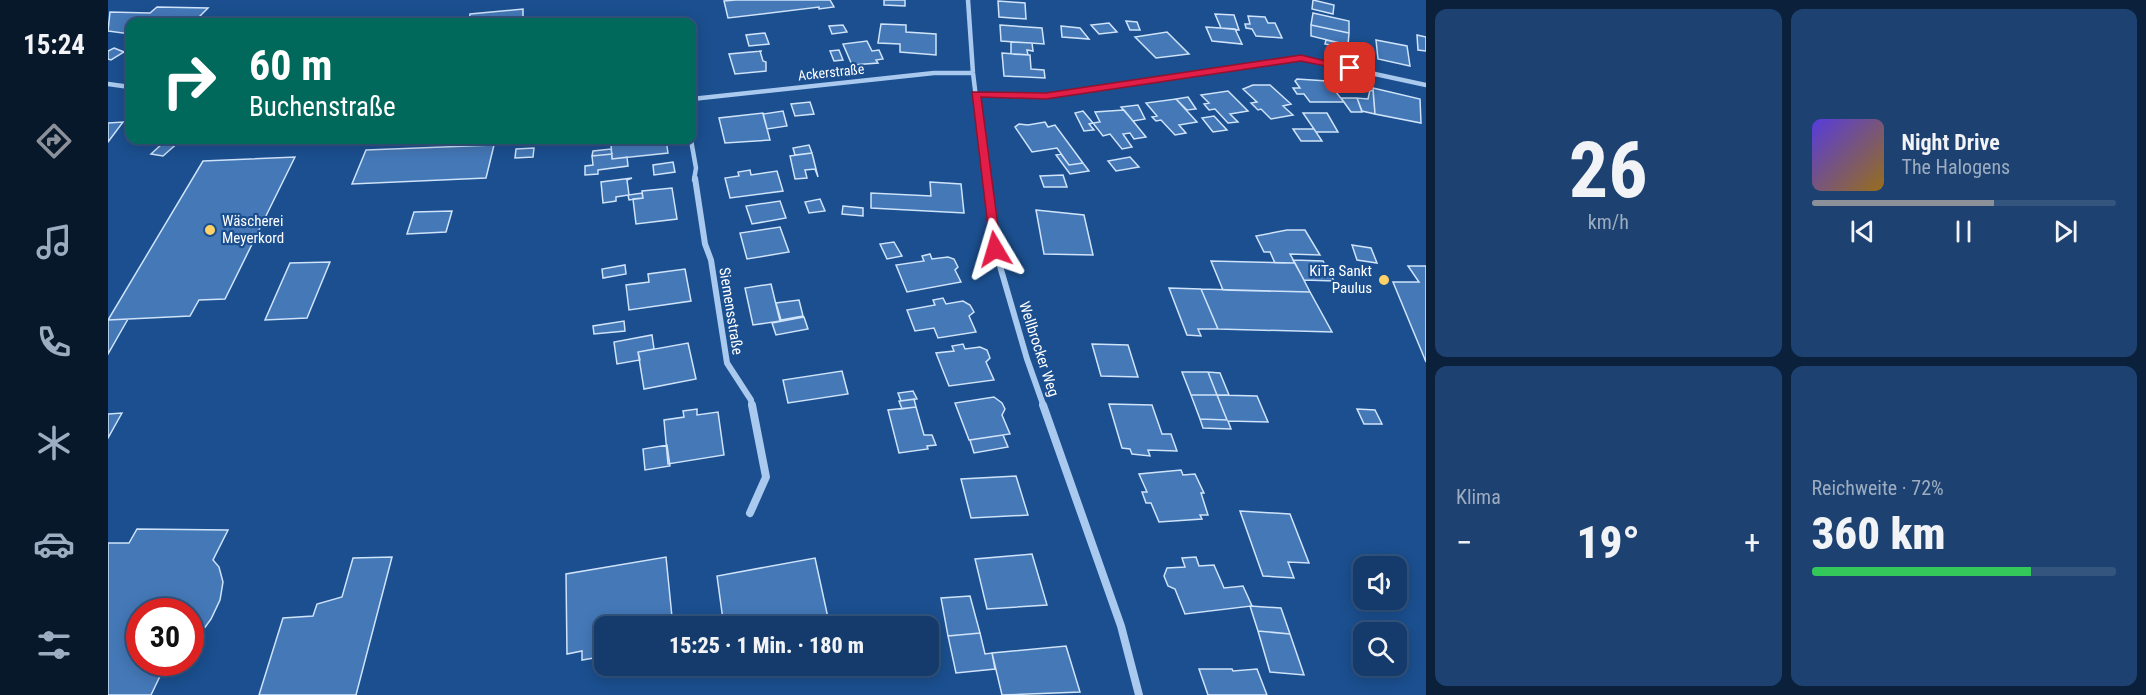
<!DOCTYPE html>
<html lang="de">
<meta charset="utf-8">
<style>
body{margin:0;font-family:"Roboto Condensed",sans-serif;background:#1d4271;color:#f1f3f6;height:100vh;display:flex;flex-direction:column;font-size:22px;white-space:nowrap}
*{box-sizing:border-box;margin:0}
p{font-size:20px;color:#9dadc1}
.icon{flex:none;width:33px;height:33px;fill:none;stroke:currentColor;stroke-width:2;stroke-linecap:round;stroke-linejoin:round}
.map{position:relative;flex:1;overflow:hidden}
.sheet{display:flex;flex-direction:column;gap:9px;padding:9px;background:#0b203b;width:720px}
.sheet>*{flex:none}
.top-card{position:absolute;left:18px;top:18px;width:570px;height:126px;border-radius:12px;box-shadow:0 3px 15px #0003,0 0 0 2px #33557e;background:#00695c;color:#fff;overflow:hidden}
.controls{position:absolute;left:1245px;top:556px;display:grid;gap:12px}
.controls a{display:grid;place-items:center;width:54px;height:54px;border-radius:12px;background:#143b6b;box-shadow:0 3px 15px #0003,0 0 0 2px #33557e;font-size:30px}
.speed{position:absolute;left:18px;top:598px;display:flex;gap:12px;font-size:30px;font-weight:700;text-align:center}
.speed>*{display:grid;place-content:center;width:78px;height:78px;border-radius:50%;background:#143b6b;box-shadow:0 3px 15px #0003,0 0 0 2px #33557e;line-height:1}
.speed .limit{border:9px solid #d22;background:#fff;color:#111}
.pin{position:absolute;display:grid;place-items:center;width:51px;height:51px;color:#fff;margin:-26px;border-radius:12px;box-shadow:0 3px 9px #0006}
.me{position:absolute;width:66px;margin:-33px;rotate:353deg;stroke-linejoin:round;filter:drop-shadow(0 0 4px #0008)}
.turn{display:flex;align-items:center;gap:21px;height:126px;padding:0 24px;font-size:27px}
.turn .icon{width:78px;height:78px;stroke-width:2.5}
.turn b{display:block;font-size:42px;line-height:51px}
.big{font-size:45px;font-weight:800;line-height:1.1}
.sheet .widget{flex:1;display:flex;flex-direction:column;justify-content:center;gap:9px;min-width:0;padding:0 21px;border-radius:12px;background:#1d4271}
.sheet .dial{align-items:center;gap:0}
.dial b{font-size:78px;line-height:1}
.song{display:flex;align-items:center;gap:18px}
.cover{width:72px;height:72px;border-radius:9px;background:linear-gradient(135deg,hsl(250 70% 55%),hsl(40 70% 35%))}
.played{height:6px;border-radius:3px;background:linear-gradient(90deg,#8c9099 60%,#33557e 60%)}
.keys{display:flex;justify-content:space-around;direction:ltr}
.heat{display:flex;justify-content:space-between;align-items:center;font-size:33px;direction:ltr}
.charge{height:9px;border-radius:4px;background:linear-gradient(90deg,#34c759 72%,#33557e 0)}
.sheet .tiles{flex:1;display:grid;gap:9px;grid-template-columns:repeat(2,1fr)}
.trip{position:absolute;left:486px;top:616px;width:345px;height:60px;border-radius:12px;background:#143b6b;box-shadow:0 3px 15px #0003,0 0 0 2px #33557e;font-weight:800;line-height:60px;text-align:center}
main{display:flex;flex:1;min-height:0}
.dock{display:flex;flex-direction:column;width:108px;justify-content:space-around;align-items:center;background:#08182b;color:#9dadc1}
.dock .icon{width:42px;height:42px}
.dock .selected{color:#8c9099}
.dock b{font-size:27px;color:#f1f3f6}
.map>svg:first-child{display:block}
.building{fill:#4478b7;stroke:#cfe3fa;stroke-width:1.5}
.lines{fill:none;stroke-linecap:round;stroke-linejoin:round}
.street-far2{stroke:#a9c9ee;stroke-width:4.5}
.street-far1{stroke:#a9c9ee;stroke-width:6}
.street{stroke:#a9c9ee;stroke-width:8}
.route{fill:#e11d48;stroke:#92132f;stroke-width:1.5}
.poi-dot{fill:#ffd166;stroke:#1b4f8f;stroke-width:2}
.labels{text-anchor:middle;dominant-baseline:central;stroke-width:4.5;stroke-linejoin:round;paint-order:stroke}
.far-street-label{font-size:14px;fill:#fff;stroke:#1b4f8f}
.poi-label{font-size:15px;fill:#fff;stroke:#1b4f8f;text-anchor:start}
.street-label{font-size:15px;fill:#fff;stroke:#1b4f8f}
</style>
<main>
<nav class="dock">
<b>15:24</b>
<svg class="icon selected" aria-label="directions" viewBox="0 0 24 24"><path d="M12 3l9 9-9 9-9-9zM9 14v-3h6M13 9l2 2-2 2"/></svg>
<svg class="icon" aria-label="music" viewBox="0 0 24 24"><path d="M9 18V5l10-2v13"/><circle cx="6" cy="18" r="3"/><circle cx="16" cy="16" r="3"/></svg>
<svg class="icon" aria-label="phone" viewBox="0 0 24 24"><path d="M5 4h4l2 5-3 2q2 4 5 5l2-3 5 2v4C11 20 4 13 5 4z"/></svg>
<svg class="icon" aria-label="climate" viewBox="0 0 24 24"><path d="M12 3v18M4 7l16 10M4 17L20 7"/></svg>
<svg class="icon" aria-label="car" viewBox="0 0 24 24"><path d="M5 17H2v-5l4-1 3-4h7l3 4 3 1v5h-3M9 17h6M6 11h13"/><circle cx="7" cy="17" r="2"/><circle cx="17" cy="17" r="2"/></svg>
<svg class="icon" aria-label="filters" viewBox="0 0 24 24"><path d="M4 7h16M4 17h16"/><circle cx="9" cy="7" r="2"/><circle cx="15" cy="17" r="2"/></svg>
</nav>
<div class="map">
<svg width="1318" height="695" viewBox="0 0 1318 695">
<rect width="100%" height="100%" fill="#1b4f8f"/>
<path class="building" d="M628 0H722L726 7 711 9V7L620 18 616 1Z
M776 0H797V6L776 5Z
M1205 0 1226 5 1225 14 1204 9Z
M890 1 917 3 918 19 891 17Z
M49 7 100 8 86 22H22V34L0 31 2 12 42 13Z
M415 9V22H361L362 14Z
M1205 13 1241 21V33L1203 25Z
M1107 14 1126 15 1131 30 1113 28Z
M1140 16 1157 17 1160 23H1167L1174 38 1148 36 1144 29 1138 28 1137 24H1142Z
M1018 21 1029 22 1032 30H1022Z
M1001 23 1009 32 991 34 983 25Z
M773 24 798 25V32L828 34V55L792 52V44L770 43Z
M735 25 739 32 724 34 721 26Z
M892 25 934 28 936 44 893 41Z
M1203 25 1241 33 1240 45 1203 36Z
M953 26 972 28 981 39 954 37Z
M1098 27 1127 29 1134 44 1104 41Z
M1059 32 1081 54 1048 58 1027 37Z
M657 33 661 44 641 46 638 35Z
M1309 35 1318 37V51L1310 50Z
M1218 40 1240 45V49L1217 44Z
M1268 40 1299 46 1302 66 1270 59Z
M759 41 764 51 771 50 775 59 768 60 770 63 744 65 735 44Z
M903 42 924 43 925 51 919 50 920 55 903 54Z
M6 48 16 52 3 60 0 59V51Z
M731 50 735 60 726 61 722 51Z
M652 51 655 61 658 62V71L627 74 621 54 654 51Z
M894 53 922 55 923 69 936 70 937 78 896 76Z
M1189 79 1219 81 1236 102H1202L1196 94H1189L1185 88H1192L1187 81Z
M1145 85H1162L1183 104 1175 106 1185 115 1163 119 1153 109 1150 110 1143 103 1149 102 1135 89Z
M1265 88 1312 99 1313 123 1267 114Z
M1262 90 1265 91 1267 114 1254 111 1249 98 1260 99Z
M1120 91 1140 111 1122 114 1130 122 1120 123 1107 109 1101 110 1096 104 1101 103 1093 95Z
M1080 97 1088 109 1079 110 1068 99Z
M1233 98H1249L1254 112H1243Z
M1068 99 1089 122 1071 125 1078 133 1067 135 1053 120 1048 121 1044 117 1049 116 1038 103Z
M702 102 706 114 687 116 683 104Z
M1030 105 1037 119 1025 121 1013 107Z
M1016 110 1038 137 1026 139 1022 133 1015 134 1024 147 1014 149 1002 134 995 136 985 123 992 122 987 112Z
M675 111 679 126 659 129 655 114Z
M975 111 985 123 981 124 986 130 976 131 967 113Z
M655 113 662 140 617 143 611 118Z
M1195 113H1219L1230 132H1208Z
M1106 116 1119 130 1105 132 1094 118Z
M15 122 0 142V123Z
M937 122 940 127 947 125 975 163 961 165 949 148 924 152 907 127 911 124 920 125Z
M1185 129H1206L1214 141H1193Z
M39 140H73L55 156 43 154 55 143Z
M528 140H558L560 153 504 159 503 144Z
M386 145 378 178 244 184 258 150Z
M701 145 704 153 687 155 685 148Z
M426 148 425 157 407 158 408 149Z
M503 149 504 154 484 156 485 151Z
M704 153 710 177 707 169 697 170 699 178 687 179 682 156Z
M504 154V159L519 157 520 166 490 170V174L477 175V166L485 165 484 156Z
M953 154 961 165 975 163 981 171 962 174 948 155Z
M187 157 117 299 91 300 82 316 0 320 95 161Z
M1022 157 1031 167 1008 171 1000 161Z
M565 162 567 172 546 175 545 165Z
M642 170 643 175 669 171 675 191 622 198 617 178 631 176 630 172Z
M955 175 959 187H936L932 176Z
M524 178 519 180 521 195 534 193 535 198 521 200 520 195 508 197V201L495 203 493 182Z
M822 182 853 184 856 213 763 208V193L823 196Z
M564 188 569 219 528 224 525 199 535 198 534 191Z
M712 199 717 211 701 213 697 202Z
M672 201 678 218 644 224 638 206Z
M735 206 755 208V216L734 214Z
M928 210 976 215 985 255 936 254Z
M344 211 338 232 299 234 306 212Z
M672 227 681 252 639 259 632 233Z
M1179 230H1197L1212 255 1182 254 1187 263H1167L1162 252H1156L1148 236Z
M786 242 794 256 779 259 772 244Z
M1244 245 1263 248 1269 263 1249 260Z
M822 254 824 259 840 257 846 259 850 267 847 270 853 282 799 292 788 265 816 261 814 256Z
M1185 260 1215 261 1226 281 1196 280Z
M1103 261 1187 263 1202 292 1115 290Z
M222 262 199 318 157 320 182 263Z
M517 265 518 274 495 278 494 269Z
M1300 266H1318V362L1285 282H1311Z
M577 269 583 301 521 310 518 285 541 282 540 274Z
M663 284 672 321 645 325 637 288Z
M1061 288 1093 289 1110 329H1090L1093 336 1079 335Z
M1093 289 1202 292 1224 332 1110 329Z
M835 298 838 304 855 301 862 305 866 312 861 316 868 332 830 338 826 328 807 331 799 310 827 305 825 300Z
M691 300 695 316 673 320 668 303Z
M696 317 700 329 668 335 664 323Z
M20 319 0 354V320Z
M516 321 517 331 486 334 485 326Z
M544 335 546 349 530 352 532 360 509 364 506 342Z
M580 343 588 379 536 389 530 352Z
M855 344 857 349 872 347 879 350 882 358 878 362 886 380 841 386 828 353 846 351 844 346Z
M984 344 1020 345 1030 377 993 376Z
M734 371 740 394 680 403 675 380Z
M1074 372H1100L1109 395H1083Z
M1100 372 1112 373 1121 395H1109Z
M805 391 809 399 793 401 790 393Z
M1083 395H1109L1119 420 1092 419Z
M1109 395 1149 396 1160 422 1120 421 1123 429 1095 428 1092 419 1119 420Z
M886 397 894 403 897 409 894 415 902 434 861 440 847 403Z
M806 399 808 407 794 409 791 401Z
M1001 404 1044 405 1054 434H1063L1069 451 1040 450 1042 456 1024 454 1022 449 1014 448Z
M808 407 816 435H824L828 445 819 446 820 449 791 453 780 410Z
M589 409V415L610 412 616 455 560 464 556 420 576 417 575 411Z
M1249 409 1267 410 1274 424H1256Z
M14 413 0 438V414Z
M895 435 900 447 866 453 862 440Z
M559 445 562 466 537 470 535 449Z
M1073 470 1075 475 1087 474 1096 493H1093L1100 515H1092L1094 519 1051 522 1043 503H1038L1034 492H1039L1031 474Z
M908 476 920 515 863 518 853 479Z
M1132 511 1182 514 1201 563 1180 562 1186 578 1155 576Z
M29 529 120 530 105 560 111 567 115 582 112 600 103 619 82 648V612H32V663H66L54 672 43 695H0V543H21Z
M924 554 939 605 879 609 867 559Z
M284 557 248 695H151L175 618 205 616 209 604 234 597 245 558Z
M558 557 565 627H496V647L491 648 492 657 474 660V651L459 654 458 574Z
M1088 557 1091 566 1106 565 1116 588 1135 586 1144 606 1077 614 1067 589 1060 586 1056 576 1059 568 1077 567 1074 558Z
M707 558 722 627H616L609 576Z
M862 596 872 633 840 636 833 598Z
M1142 606 1173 608 1182 634 1150 631Z
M1150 631 1182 634 1196 675 1162 672Z
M872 633 877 654 884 653 887 669 848 673 840 636Z
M958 646 972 692 894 695 884 653Z
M1091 669H1124L1125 671 1149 669 1159 695H1100Z"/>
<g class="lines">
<path class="street-far2" d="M860 0 865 73 878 180
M0 84 22 87
M867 94 938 96 1193 58 1318 85
M584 99 826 73H865
M583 140 588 168 586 180"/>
<path class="street-far1" d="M587 178 597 244 603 260 619 363 643 400 644 407
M878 178 887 249 919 359 936 407"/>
<path class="street" d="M935 405 1013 626 1031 695
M642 513 658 477 644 405"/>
</g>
<path class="route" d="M1193 55 1247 68 1242 71 1193 61 938 99 873 97 893 249 887 254 883 252 864 92 938 93Z"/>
<g class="poi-dot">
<circle cx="102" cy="230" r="6"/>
<circle cx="1276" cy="280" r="6"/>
</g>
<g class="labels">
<g class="far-street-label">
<text transform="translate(723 72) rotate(-6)">Ackerstraße</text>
</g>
<g class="poi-label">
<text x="114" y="221">Wäscherei<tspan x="114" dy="17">Meyerkord</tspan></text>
<text x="1264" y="271" text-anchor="end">KiTa Sankt<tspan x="1264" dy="17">Paulus</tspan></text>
</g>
<g class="street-label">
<text transform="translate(623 311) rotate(81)">Siemensstraße</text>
<text transform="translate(931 349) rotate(72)">Wellbrocker Weg</text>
</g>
</g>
</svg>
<div class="controls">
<a><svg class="icon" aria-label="sound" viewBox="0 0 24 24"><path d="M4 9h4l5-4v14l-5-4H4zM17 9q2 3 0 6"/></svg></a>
<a><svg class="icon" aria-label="search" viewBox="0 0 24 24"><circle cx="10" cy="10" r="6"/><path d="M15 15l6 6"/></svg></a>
</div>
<div class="speed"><div class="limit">30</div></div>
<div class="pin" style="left:1242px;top:68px;background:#d93025"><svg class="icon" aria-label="arrive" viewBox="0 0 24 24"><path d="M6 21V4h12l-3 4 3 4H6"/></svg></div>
<svg class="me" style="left:887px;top:249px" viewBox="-20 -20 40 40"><path d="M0-17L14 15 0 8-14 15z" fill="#e11d48" stroke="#fff" stroke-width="4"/></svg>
<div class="trip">15:25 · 1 Min. · 180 m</div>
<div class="top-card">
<div class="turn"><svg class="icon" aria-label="right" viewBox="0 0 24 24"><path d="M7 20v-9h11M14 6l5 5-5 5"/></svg><div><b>60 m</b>Buchenstraße</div></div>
</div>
</div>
<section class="sheet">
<div class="tiles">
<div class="widget dial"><b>26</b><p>km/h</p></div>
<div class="widget">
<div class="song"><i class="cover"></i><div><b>Night Drive</b><p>The Halogens</p></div></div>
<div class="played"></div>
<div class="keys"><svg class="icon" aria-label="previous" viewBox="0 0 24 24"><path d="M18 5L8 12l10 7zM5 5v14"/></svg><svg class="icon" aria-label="pause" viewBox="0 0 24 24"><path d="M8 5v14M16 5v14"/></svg><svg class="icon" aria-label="next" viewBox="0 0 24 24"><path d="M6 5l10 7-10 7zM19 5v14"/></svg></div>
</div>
<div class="widget"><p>Klima</p>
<div class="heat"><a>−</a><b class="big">19°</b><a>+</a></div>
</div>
<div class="widget"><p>Reichweite · 72%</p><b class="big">360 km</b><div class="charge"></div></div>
</div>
</section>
</main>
